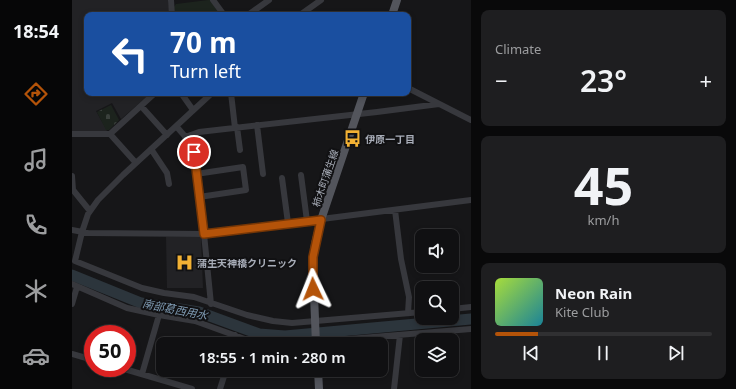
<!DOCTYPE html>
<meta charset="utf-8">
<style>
body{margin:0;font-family:"Noto Sans","Noto Sans JP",sans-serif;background:#1e1e20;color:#f1f3f6;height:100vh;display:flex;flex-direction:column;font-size:15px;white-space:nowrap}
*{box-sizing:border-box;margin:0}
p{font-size:13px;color:#9c9d9f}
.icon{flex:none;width:22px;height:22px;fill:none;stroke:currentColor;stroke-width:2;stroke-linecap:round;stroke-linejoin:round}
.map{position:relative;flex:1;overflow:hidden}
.drawer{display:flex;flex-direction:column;gap:10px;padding:10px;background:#09090a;width:265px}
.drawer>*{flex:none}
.guide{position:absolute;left:12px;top:12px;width:327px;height:84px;border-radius:8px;box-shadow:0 2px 6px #0003,0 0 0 1px #303032;background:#1a4fa0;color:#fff;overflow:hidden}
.buttons{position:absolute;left:343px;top:229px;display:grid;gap:8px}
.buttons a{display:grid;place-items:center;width:44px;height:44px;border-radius:8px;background:#101012;box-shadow:0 2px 6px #0003,0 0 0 1px #303032;font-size:20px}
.speed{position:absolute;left:12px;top:325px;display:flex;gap:8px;font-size:20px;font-weight:700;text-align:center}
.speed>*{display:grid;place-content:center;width:52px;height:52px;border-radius:50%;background:#101012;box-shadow:0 2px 6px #0003,0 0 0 1px #303032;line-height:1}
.speed .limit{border:6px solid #d22;background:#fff;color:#111}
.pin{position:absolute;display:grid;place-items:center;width:34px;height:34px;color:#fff;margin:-17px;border:2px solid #fff;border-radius:50%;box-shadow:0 1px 4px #0007}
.me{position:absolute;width:44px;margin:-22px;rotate:358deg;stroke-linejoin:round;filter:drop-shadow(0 0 3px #0008)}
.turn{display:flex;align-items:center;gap:14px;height:84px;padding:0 20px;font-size:18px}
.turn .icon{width:52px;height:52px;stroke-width:2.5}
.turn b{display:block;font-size:28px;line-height:34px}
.big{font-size:30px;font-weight:600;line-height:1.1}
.drawer .tile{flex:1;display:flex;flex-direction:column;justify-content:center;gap:6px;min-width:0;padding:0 14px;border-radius:8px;background:#1e1e20}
.drawer .dial{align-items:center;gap:0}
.dial b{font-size:52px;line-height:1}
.song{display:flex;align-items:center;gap:12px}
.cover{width:48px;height:48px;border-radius:6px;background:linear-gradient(135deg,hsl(80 70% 55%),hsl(190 70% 35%))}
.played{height:4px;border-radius:2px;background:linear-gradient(90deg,#b45309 20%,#303032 20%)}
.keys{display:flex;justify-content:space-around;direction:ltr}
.heat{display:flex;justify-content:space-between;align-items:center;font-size:22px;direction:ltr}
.trip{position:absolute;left:84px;top:337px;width:232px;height:40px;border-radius:8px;background:#101012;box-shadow:0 2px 6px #0003,0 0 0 1px #303032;font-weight:600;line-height:40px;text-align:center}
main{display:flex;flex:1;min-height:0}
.tabs{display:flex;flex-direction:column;width:72px;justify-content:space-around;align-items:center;background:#060607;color:#9c9d9f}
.tabs .icon{width:28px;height:28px}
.tabs .active{color:#b45309}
.tabs b{font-size:18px;color:#f1f3f6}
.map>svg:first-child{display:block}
.built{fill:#222225}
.cemetery{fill:url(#cemetery-stones)}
.park{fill:#1c231d}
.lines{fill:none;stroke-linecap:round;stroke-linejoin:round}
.river{stroke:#2c353c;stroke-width:11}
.minor{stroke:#37383d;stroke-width:6}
.major{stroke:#53555c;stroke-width:8}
.route-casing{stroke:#753606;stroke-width:10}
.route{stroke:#b45309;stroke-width:7}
.labels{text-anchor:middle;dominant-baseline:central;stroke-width:4;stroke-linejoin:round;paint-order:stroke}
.poi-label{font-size:10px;font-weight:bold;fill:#a8adb8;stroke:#111113;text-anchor:start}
.street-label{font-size:10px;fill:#a8adb8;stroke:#111113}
.water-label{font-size:11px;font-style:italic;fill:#7f9bb3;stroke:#111113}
</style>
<main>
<nav class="tabs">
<b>18:54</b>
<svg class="icon active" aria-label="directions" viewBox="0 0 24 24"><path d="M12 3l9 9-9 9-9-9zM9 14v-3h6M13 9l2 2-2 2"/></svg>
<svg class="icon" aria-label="music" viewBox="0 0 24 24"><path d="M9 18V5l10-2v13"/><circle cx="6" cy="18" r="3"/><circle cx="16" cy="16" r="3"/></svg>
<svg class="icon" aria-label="phone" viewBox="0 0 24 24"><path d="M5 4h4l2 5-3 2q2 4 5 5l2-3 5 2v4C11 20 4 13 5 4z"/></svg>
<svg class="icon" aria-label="climate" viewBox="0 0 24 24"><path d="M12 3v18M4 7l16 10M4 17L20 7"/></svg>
<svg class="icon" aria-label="car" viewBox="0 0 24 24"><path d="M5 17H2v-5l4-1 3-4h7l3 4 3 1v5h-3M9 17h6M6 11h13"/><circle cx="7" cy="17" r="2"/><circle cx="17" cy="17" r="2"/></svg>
</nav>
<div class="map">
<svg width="399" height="389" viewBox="0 0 399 389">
<defs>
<pattern id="cemetery-stones" width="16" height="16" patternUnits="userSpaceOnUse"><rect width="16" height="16" fill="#1c231d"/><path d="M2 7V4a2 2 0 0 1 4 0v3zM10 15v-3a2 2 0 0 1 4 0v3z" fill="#3a403c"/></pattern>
</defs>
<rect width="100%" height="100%" fill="#161618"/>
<path class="built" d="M0 0H96L98 15H15V93H79L49 119 40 103 24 111 35 131H0Z
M94 237H129L131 288H95Z"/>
<path class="cemetery" d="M39 105 47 120 37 130H34L25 112Z"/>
<path class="park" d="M136 0H138L148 15H103L102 7 104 4Z"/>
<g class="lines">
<path class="river" d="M0 275 69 303 127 312 187 334 213 336 399 319"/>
<path class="minor" d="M99 0 100 15
M141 0 152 15
M176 15 197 0
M228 15 249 0
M336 88 399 120
M109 93 121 110
M140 93 51 175 26 200 16 214 10 232 3 261 70 288 92 293 122 297 175 315 201 321 220 323 350 312
M159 93 163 128
M69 106 95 135
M185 125 191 174
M104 126 118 142 122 152 132 234 139 304
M165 127 168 150
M0 134H38L83 93
M38 134 64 163
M113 137 127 132 305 112 367 104
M79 149 95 173 97 184
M124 174 171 167 174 190 127 197
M229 175 235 221
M0 176 1 190 18 211
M210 178 216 223
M323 210 329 259 337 297 336 313
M0 230 16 233 132 234 399 200
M0 284 55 308 87 315 123 321 181 342 198 344
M0 304 5 287
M380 309 399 307
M161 344 163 335
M246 344 277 339 399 329
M0 354 21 360
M49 368 120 389
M70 374 87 315
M148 389 154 370
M322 389 328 335"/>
<path class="major" d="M320 15 325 0
M244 344 241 270V257L243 244 249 220 292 93
M246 370 247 389"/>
</g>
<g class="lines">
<defs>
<path id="route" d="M122 152 132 234 249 220 241 257V289"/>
</defs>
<use href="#route" class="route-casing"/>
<use href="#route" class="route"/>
</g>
<defs>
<symbol id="bus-bare" viewBox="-9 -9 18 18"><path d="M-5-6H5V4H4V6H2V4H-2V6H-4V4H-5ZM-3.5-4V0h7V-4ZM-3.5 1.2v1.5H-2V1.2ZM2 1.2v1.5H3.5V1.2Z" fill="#f2b134" stroke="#111113" stroke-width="2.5" paint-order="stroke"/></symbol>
<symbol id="hospital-bare" viewBox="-9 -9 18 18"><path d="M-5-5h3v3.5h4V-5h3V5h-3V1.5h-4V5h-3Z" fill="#f2b134" stroke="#111113" stroke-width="2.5" paint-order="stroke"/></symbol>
</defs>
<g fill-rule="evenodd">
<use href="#bus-bare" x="268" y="126" width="25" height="25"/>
<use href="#hospital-bare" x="100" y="250" width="25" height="25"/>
</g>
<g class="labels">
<g class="poi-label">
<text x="293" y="139">伊原一丁目</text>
<text x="125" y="263">蒲生天神橋クリニック</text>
</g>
<g class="street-label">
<text transform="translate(253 178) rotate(-71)">柿木町蒲生線</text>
</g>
<g class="water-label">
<text transform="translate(103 309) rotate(11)">南部葛西用水</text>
</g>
</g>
</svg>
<div class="buttons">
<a><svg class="icon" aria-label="sound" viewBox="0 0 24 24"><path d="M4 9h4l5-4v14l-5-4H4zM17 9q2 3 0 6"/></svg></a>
<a><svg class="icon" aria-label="search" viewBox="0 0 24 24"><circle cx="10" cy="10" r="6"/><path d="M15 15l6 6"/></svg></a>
<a><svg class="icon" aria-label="layers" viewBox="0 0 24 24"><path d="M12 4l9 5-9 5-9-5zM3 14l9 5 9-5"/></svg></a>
</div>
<div class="speed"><div class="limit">50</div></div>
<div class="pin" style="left:122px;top:152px;background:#d93025"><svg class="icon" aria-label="arrive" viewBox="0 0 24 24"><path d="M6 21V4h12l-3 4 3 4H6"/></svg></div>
<svg class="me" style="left:241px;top:289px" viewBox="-20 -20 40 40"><path d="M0-17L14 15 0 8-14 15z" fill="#b45309" stroke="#fff" stroke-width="4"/></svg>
<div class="trip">18:55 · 1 min · 280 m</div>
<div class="guide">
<div class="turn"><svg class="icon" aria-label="left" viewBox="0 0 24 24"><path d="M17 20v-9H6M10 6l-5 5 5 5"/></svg><div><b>70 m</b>Turn left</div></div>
</div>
</div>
<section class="drawer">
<div class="tile"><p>Climate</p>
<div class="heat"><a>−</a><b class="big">23°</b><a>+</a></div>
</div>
<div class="tile dial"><b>45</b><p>km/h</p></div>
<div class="tile">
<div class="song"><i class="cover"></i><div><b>Neon Rain</b><p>Kite Club</p></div></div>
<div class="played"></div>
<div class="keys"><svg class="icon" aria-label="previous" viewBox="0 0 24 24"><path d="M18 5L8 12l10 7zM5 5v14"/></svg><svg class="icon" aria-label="pause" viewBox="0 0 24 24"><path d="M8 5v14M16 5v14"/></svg><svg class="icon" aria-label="next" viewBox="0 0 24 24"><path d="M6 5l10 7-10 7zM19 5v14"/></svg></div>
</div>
</section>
</main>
